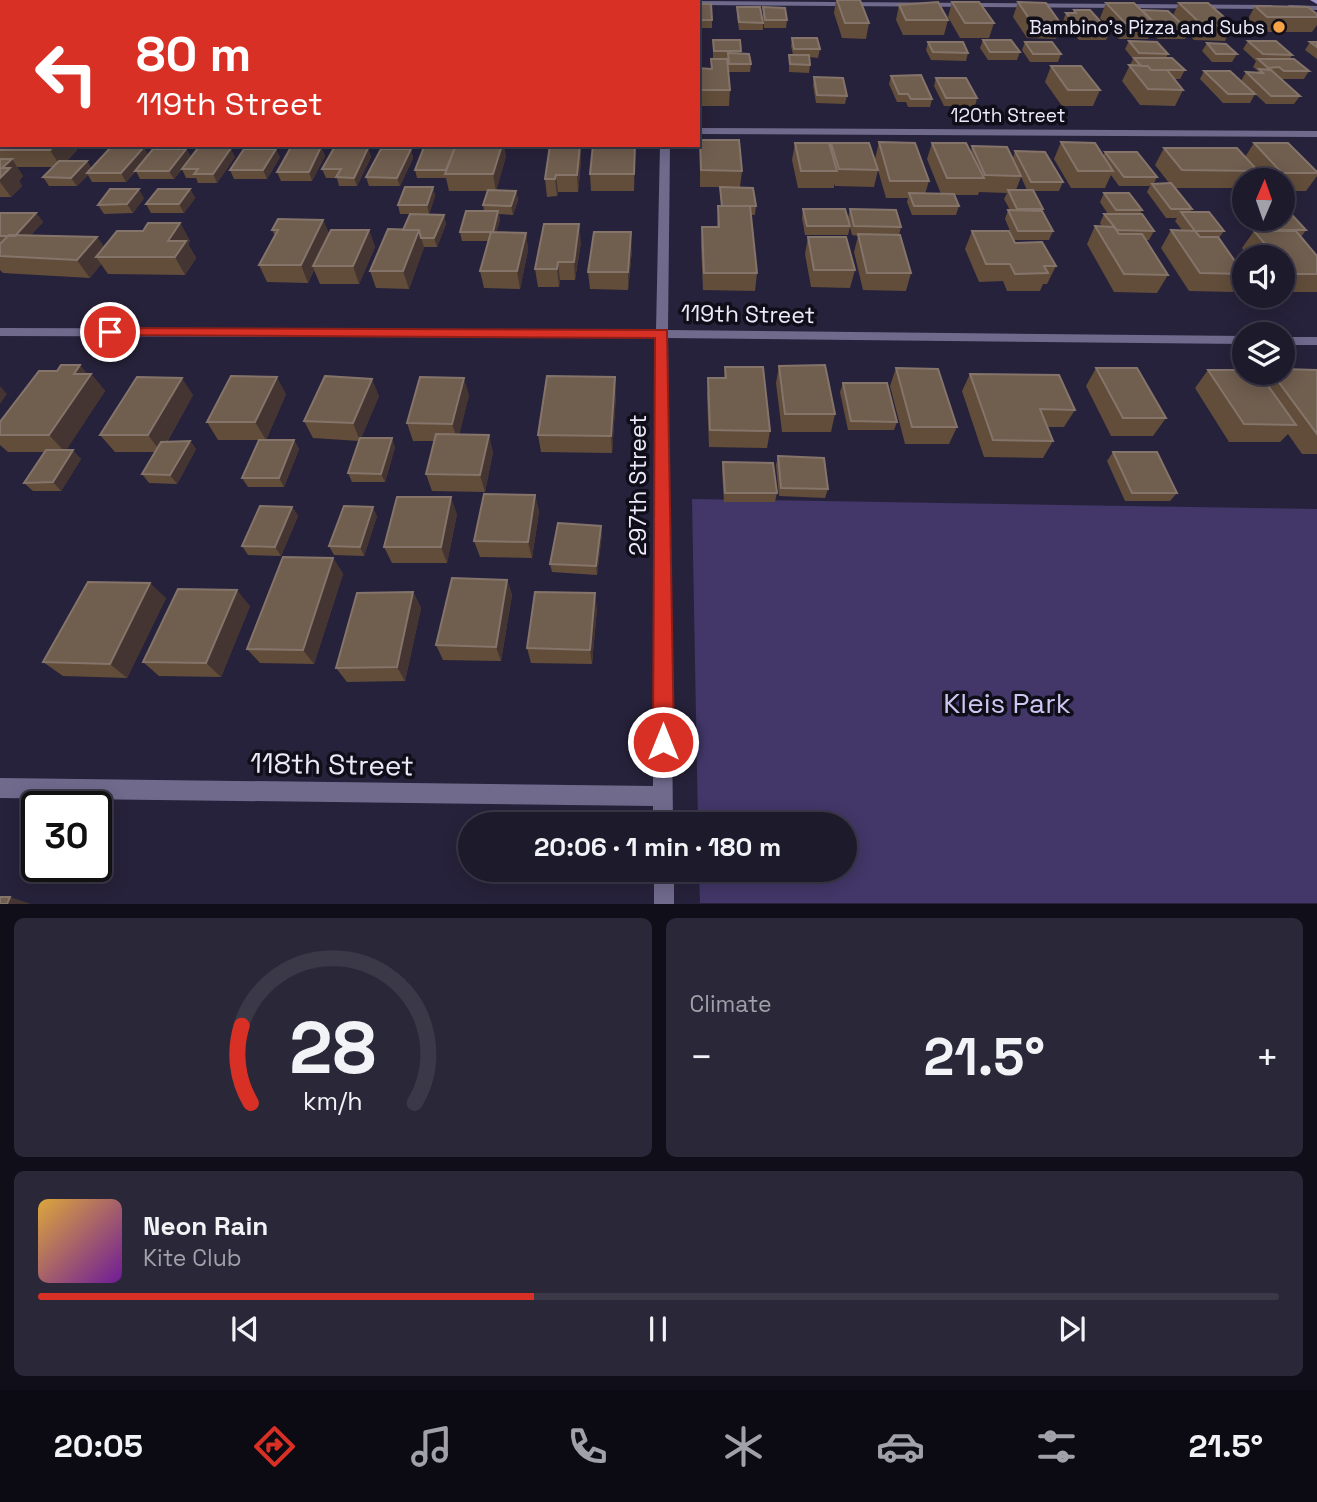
<!DOCTYPE html>
<meta charset="utf-8">
<style>
body{margin:0;font-family:"Space Grotesk",sans-serif;background:#2a2738;color:#f1f3f6;height:100vh;display:flex;flex-direction:column;font-size:26px;white-space:nowrap}
*{box-sizing:border-box;margin:0}
p{font-size:23px;color:#a0a1a9}
.icon{flex:none;width:38px;height:38px;fill:none;stroke:currentColor;stroke-width:2;stroke-linecap:round;stroke-linejoin:round}
.map{position:relative;height:904px;overflow:hidden}
.drawer{display:flex;flex-direction:column;gap:14px;padding:14px;background:#100e18;flex:1}
.drawer>*{flex:none}
.top-card{position:absolute;left:0px;top:0px;width:700px;height:147px;box-shadow:0 4px 18px #0003,0 0 0 2px #3b3848;background:#d93025;color:#fff;overflow:hidden}
.needle{width:46px;rotate:2deg}
.tools{position:absolute;left:1232px;top:168px;display:grid;gap:14px}
.tools a{display:grid;place-items:center;width:63px;height:63px;border-radius:50%;background:#1d1a2c;box-shadow:0 4px 18px #0003,0 0 0 2px #3b3848;font-size:35px}
.speed{position:absolute;left:21px;top:791px;display:flex;gap:14px;font-size:35px;font-weight:700;text-align:center}
.speed>*{display:grid;place-content:center;width:91px;height:91px;border-radius:50%;background:#1d1a2c;box-shadow:0 4px 18px #0003,0 0 0 2px #3b3848;line-height:1}
.speed .limit{border:4px solid #111;border-radius:10px;background:#fff;color:#111}
.pin{position:absolute;display:grid;place-items:center;width:60px;height:60px;color:#fff;margin:-30px;border:4px solid #fff;border-radius:50%;box-shadow:0 2px 7px #0007}
.me{position:absolute;width:77px;margin:-38px;rotate:0deg;stroke-linejoin:round;filter:drop-shadow(0 0 5px #0008)}
.turn{display:flex;align-items:center;gap:24px;height:147px;padding:0 21px;font-size:32px}
.turn .icon{width:91px;height:91px;stroke-width:2.5}
.turn b{display:block;font-size:49px;line-height:60px}
.big{font-size:52px;font-weight:800;line-height:1.1}
.drawer .widget{flex:1;display:flex;flex-direction:column;justify-content:center;gap:10px;min-width:0;padding:0 24px;border-radius:10px;background:#2a2738}
.drawer .dial{align-items:center;gap:0}
.dial svg{height:182px;overflow:visible;fill:none;stroke:#3b3848;stroke-width:7;stroke-linecap:round;text-anchor:middle}
.dial text{fill:#f1f3f6;stroke:none}
.song{display:flex;align-items:center;gap:21px}
.cover{width:84px;height:84px;border-radius:10px;background:linear-gradient(135deg,hsl(40 70% 55%),hsl(280 70% 35%))}
.played{height:7px;border-radius:4px;background:linear-gradient(90deg,#d93025 40%,#3b3848 40%)}
.keys{display:flex;justify-content:space-around;direction:ltr}
.heat{display:flex;justify-content:space-between;align-items:center;font-size:38px;direction:ltr}
.drawer .tiles{flex:1;display:grid;gap:14px;grid-template-columns:1fr 1fr}
.widget:last-child{grid-column:span 2}
.trip{position:absolute;left:458px;top:812px;width:399px;height:70px;border-radius:35px;background:#1d1a2c;box-shadow:0 4px 18px #0003,0 0 0 2px #3b3848;font-weight:800;line-height:70px;text-align:center}
.tabs{display:flex;height:112px;justify-content:space-around;align-items:center;background:#0c0a12;color:#a0a1a9}
.tabs .icon{width:49px;height:49px}
.tabs .current{color:#d93025}
.tabs b{font-size:32px;color:#f1f3f6}
.map>svg:first-child{display:block}
.green{fill:#423768}
.lines{fill:none;stroke-linecap:round;stroke-linejoin:round}
.street{fill:#706b8d;fill-rule:evenodd}
.secondary{fill:#9b91c8;fill-rule:evenodd}
.wall{fill:#614d3a;fill-rule:evenodd}
.shaded-wall{fill:#443532}
.building{fill:#705e4f;stroke:#84746a;stroke-width:2}
.route{fill:#d93025;stroke:#8d1f18;stroke-width:2}
.poi-dot{fill:#f6a247;stroke:#100e19;stroke-width:2.5}
.labels{text-anchor:middle;dominant-baseline:central;stroke-width:7;stroke-linejoin:round;paint-order:stroke}
.far-poi-label{font-size:19px;fill:#eceafa;stroke:#100e19;text-anchor:end}
.far-street-label{font-size:19px;fill:#eceafa;stroke:#100e19}
.street-label{font-size:23px;fill:#eceafa;stroke:#100e19}
.near-park-label{font-size:28px;fill:#ccc6f0;stroke:#100e19}
.near-street-label{font-size:28px;fill:#eceafa;stroke:#100e19}
</style>
<div class="map">
<svg width="1317" height="904" viewBox="0 0 1317 904">
<rect width="100%" height="100%" fill="#27223b"/>
<path class="green" d="M692 499 1317 509V903H700L699 870H845V824H698Z"/>
<g class="lines">
<path class="street" d="M295 0H535L537 2H297Z
M698 1 1271 5 1275 7 1271 9 698 5V2H695Z
M1288 5 1317 6V10L1291 9Z
M0 126H2V132H0Z
M698 128 1317 131V137L698 134Z
M660 145H670L668 330 1244 336V344L668 338 673 824H653V806L0 798V778L653 786 656 338 0 336V328L656 330Z
M1283 337H1317V345H1283Z
M654 870H674V904H654Z"/>
<path class="secondary" d="M176 0H185L183 2Z
M1310 0H1317V4Z
M2 118V124L0 125V119Z"/>
</g>
<path class="wall" d="M836 0H860L869 23 866 39 842 38 834 13Z
M952 2 994 23 989 38H960L948 17Z
M1018 2 1061 24 1056 39 1027 38 1013 17Z
M1106 3 1142 10 1173 15 1179 3 1233 25 1225 41 1194 40 1188 34 1185 39H1158L1151 32 1148 39H1119L1100 18Z
M698 4 712 20V28H698Z
M899 5 948 20 944 35H903L896 20Z
M1255 6 1317 14V25L1312 32H1259L1247 21Z
M737 7 763 23V30H739L737 15Z
M763 7 787 20 786 28H764L763 15Z
M1074 10 1110 32 1106 40H1079L1063 21 1066 13H1073Z
M792 38 820 49 818 58 809 57 810 65 809 73 789 72V55H793L791 46Z
M713 40H740L741 54 751 64 750 72H728V59H713Z
M983 40 1020 52 1017 60H988L980 48Z
M1129 41 1168 54 1166 58 1185 70 1180 79H1174L1183 90 1175 106 1140 105 1122 81 1133 59 1125 49Z
M1248 41 1292 55 1290 59 1309 71 1304 79H1281L1300 96 1294 104H1266L1241 81 1246 72H1257L1258 71 1253 67 1256 61 1243 49Z
M928 42 968 53 966 61 931 60 926 50Z
M1025 42 1061 54 1058 62H1030L1022 50Z
M1310 42H1317V59L1305 50Z
M1207 43 1237 54 1232 62H1212L1202 51Z
M711 59 730 90 729 106H698V68L711 69Z
M1051 66 1100 90 1093 106H1062L1045 82Z
M1204 71 1255 94 1250 103H1223L1200 79Z
M891 76 932 99 930 107H908L906 102H897L889 84Z
M814 77 847 96 845 104 816 103 813 85Z
M936 78 977 98 975 107 944 106 934 86Z
M700 140 742 171 740 187 756 206 755 215H751L757 273 755 291 703 290 701 245 702 227H717L718 206H721L720 187H700Z
M879 142 929 181 925 194H941L927 159 932 143 971 151 972 146 1013 158 1015 151 1063 182 1059 191H1033L1053 231 1049 240H1014L1005 219 1008 210H1010L1004 199 1007 193 979 192 978 195H954L959 206 956 215H912L907 202 908 198H886L878 170 874 187 835 186 834 184V188H798L792 160 795 143 830 147 831 143 875 159ZM1021 177 1027 190H1016Z
M1061 142 1103 156 1105 152 1157 177 1154 183H1169L1155 165 1164 148 1245 157 1254 143 1317 172V176L1306 191H1283V180H1261L1256 174 1252 180H1244V188H1175L1192 209 1190 212 1224 231 1219 238 1244 273V276L1233 292 1189 291 1161 248 1171 230H1182L1175 221 1177 218H1166L1147 192 1150 186H1119L1111 175 1105 188H1071L1054 159Z
M0 144 2 145H74L77 150 67 161H87L91 168 148 155 186 149 191 157H235L217 183H198L196 178H186L182 169 174 179H140L136 171 126 182H92L88 175 77 186H49L43 177 53 167H17L23 176 19 181 22 186 11 197H0Z
M580 145 581 161 578 192H558L557 196 547 197 545 179Z
M635 145 634 191H591L590 174Z
M321 147 325 156 312 181H281L277 172Z
M368 148 371 157 357 186H339L337 178H326L322 169Z
M411 149 413 158 400 186H369L366 177Z
M506 156 496 191H516L518 200 513 215 499 214 500 220 496 233H526L528 250 520 289 484 288 480 271 488 241H462L460 232 484 211 483 205 488 191H449L446 178H417L415 170Z
M280 157 267 179H234L230 170Z
M433 187 435 196 429 214 444 215 446 224 437 247H424L409 289 376 288 370 271 403 230 410 214H400L398 205Z
M190 189 195 198 184 213H151L146 204Z
M1104 193 1142 210 1140 214 1154 231 1149 240H1145L1168 275 1157 293 1114 292 1087 244 1095 226 1102 227 1100 223 1104 214H1108L1100 202Z
M144 198 133 213 104 214 98 205Z
M803 209 848 218 850 209 901 227 899 235 911 273 906 291 863 290 854 252 858 236 852 235 850 227 848 235H805L802 218Z
M0 213H36L43 222 30 236 97 237 104 247 143 231 180 223 190 241 188 244 196 258 185 275 108 274 101 264 90 278 3 273 0 270Z
M1257 219H1283L1306 230 1301 237 1317 256V292H1283V257H1249L1242 248 1254 231H1260L1254 223Z
M323 220 329 234 369 230 375 247 359 284H320L314 270 308 283 267 282 259 265 275 236 272 230Z
M972 231 1015 243 1056 266 1047 284H1043L1040 291H1007L1003 281 979 282 965 249Z
M808 237 855 270 850 288 811 287 805 254Z
M581 242 575 280H560L559 287H538L535 269Z
M632 250 628 290 590 289 588 272Z
M779 366 835 414 831 432H782L776 383Z
M725 367 770 431 767 448 709 447 707 396 708 378H724Z
M896 368 957 427 949 444H905L890 386Z
M1096 368 1166 418 1153 436H1111L1086 386Z
M1208 370 1263 378 1267 373H1283L1317 370V454H1302L1288 434 1280 442H1229L1195 388Z
M87 374H91L105 391 66 450 81 459 61 491H33L24 483 44 452H8L0 445V422Z
M970 374 1075 410 1064 427H1047L1053 441 1043 458 984 457 962 391Z
M843 383 897 422 894 430H848L840 392Z
M286 394 266 440H218L207 422Z
M193 395 167 442 190 441 196 449 177 484 149 483 142 474 155 452H115L100 435Z
M469 395 459 434 493 452 485 492 432 491 426 474 435 441H413L407 423Z
M616 395 612 453 541 452 538 435Z
M379 396 361 438 395 447 385 482H352L348 473 359 441 313 438 304 421Z
M294 440 299 449 284 487H248L242 478Z
M1113 452 1177 493 1170 501H1125L1107 461Z
M778 456 828 489 825 498 779 496 776 465Z
M723 462 777 493 775 502H724L722 471Z
M535 495 539 512 532 558 480 557 474 541Z
M292 507 298 516 281 556 248 555 242 546Z
M457 514 447 563H392L384 547Z
M377 516 364 556 334 555 329 546Z
M601 526 602 534 597 575 552 572 550 564Z
M333 558 343 574 314 664 260 663 247 649Z
M507 580 512 595 501 661 443 660 436 645Z
M413 592 421 608 405 681 347 682 336 668Z
M166 598 127 678 63 676 43 662Z
M250 606 221 677 159 676 143 662Z
M597 608 592 664 531 663 527 648Z"/>
<path class="shaded-wall" d="M55 145H74L77 150 61 167 50 150Z
M502 145H504L506 156 496 192 493 174Z
M580 145 581 161 578 192 577 175Z
M635 145V157L634 191V174Z
M144 147 149 156 126 182 121 173Z
M321 147 325 156 312 181 309 172Z
M231 148 235 157 217 183 213 174Z
M368 148 371 157 357 186 354 178Z
M186 149 191 157 174 179 169 171Z
M276 149 280 157 267 179 263 170Z
M411 149 413 158 400 186 397 178Z
M12 159 23 176 19 181 22 186 11 197 0 182V178L2 168Z
M87 161 92 170 87 173 88 175 77 186 71 178Z
M556 175 558 192 557 196 555 179Z
M433 187 435 196 429 214 427 205Z
M139 189 144 198 133 213 127 204Z
M190 189 195 198 184 213 179 204Z
M516 191 518 200 513 215 511 206Z
M498 211 500 220 494 241 493 232Z
M36 213 43 222 21 245 14 236Z
M444 215 446 224 437 247 434 238Z
M323 220 330 237 313 266 314 270 308 283 301 265Z
M180 223 190 241 188 244 196 258 185 275 175 257 168 241Z
M579 224 581 242 575 280 574 262Z
M369 230 375 247 359 284 353 266Z
M419 230 424 247 409 289 403 271Z
M631 232 632 250 628 290V272Z
M526 233 528 250 520 289 517 271Z
M97 237 109 254 96 257 101 264 90 278 77 260Z
M558 262 560 280 559 287 557 269Z
M80 365 89 376 91 374 105 391 65 452 49 435 74 374Z
M277 377 286 394 266 440 255 422Z
M615 377 616 395 612 453 611 436Z
M182 378 193 395 161 452 148 435Z
M464 378 469 395 458 441 452 424Z
M372 379 379 396 360 441 353 423Z
M0 386 7 394 0 404Z
M489 435 493 452 485 492 480 475Z
M392 438 395 447 385 482 381 474Z
M294 440 299 449 284 487 279 478Z
M190 441 196 449 177 484 170 475Z
M73 450 81 459 61 491 53 482Z
M535 495 539 512 532 558 528 542Z
M451 497 457 514 447 563 441 547Z
M292 507 298 516 281 556 275 547Z
M373 507 377 516 364 556 360 547Z
M601 526 602 534 597 575 596 566Z
M333 558 343 574 314 664 303 650Z
M507 580 512 595 501 661 496 647Z
M150 583 166 598 127 678 110 664Z
M237 590 250 606 221 677 206 663Z
M413 592 421 608 405 681 397 667Z
M595 593 597 608 592 664 590 650Z
M10 897 31 904H7Z"/>
<path class="building" d="M837 0H860L869 23H845Z
M938 2 948 20H906L899 5Z
M952 2H979L994 23H965Z
M1018 2 1046 3 1061 24 1032 23Z
M1106 3H1134L1155 24 1125 23Z
M1179 3H1208L1233 25H1202Z
M698 4H711L712 20H698Z
M1255 6 1308 7 1317 14V17H1267Z
M737 7H760L763 23 739 22Z
M763 7 785 8 787 20H765Z
M1074 10H1090L1110 32H1083L1066 13H1076Z
M1142 10 1168 11 1189 31H1162Z
M792 38H817L820 49H794Z
M713 40H740L741 51H714Z
M983 40H1011L1020 52H990Z
M1129 41 1157 42 1168 54 1139 53Z
M1248 41H1276L1292 55 1263 54Z
M928 42H963L968 53 933 52Z
M1025 42H1052L1061 54H1033Z
M1310 42H1317V47Z
M1207 43 1226 44 1237 54H1216Z
M728 53 749 54 751 64H729Z
M789 55H809L810 65 790 64Z
M1134 58H1172L1185 70H1151L1148 66H1141Z
M711 59H727L730 90H698V68L712 69Z
M1258 59H1294L1309 71H1284L1279 67 1268 68Z
M1129 65 1148 66 1151 70H1167L1183 90 1148 89Z
M1051 66H1081L1100 90H1068Z
M1259 69 1271 70 1300 96H1271L1246 72 1263 73Z
M1204 71H1230L1255 94H1228Z
M921 75 932 99H911L908 94H899L891 76Z
M814 77 843 78 847 96 817 95Z
M936 78H966L977 98H946Z
M700 140H739L742 171 701 170Z
M2 142V145H55L50 150H0V144Z
M879 142 915 143 929 181H890Z
M1061 142 1095 143 1113 171H1078Z
M795 143H829L837 171H801Z
M831 143H869L878 170 839 169Z
M932 143H966L984 178H947Z
M1254 143H1288L1317 172V173H1282Z
M456 145H502L493 174H445Z
M550 145H580L577 175H556L555 179H545Z
M593 145H635L634 174H590Z
M972 146 1007 147 1021 176 985 175Z
M111 147H144L121 173H87Z
M291 147H321L309 172H277Z
M424 147H455L446 170H415Z
M198 148H231L213 174H194L198 169H182Z
M334 148H368L354 178 336 177 341 169H322Z
M1164 148H1237L1258 171 1182 170Z
M153 149H186L169 171H135Z
M244 149H276L263 170H230Z
M381 149H411L397 178 366 177Z
M1015 151 1045 152 1063 182H1031Z
M1105 152H1137L1157 177H1124Z
M0 159H12L2 168H10L0 178Z
M59 161H87L71 178 43 177Z
M1171 183 1192 209H1171L1152 184Z
M405 187H433L427 205H398Z
M720 187 753 188 756 206H722Z
M110 189H139L127 204 98 205Z
M158 189H190L179 204H146Z
M488 190 516 191 511 206 483 205Z
M1008 190H1033L1043 209H1017Z
M909 193 954 194 959 206H914Z
M1104 193H1129L1142 210H1116Z
M718 206H750L757 273H704L702 227H719Z
M803 209H845L850 226H807Z
M850 209 896 210 901 227 854 226Z
M1008 210 1042 211 1053 231H1018Z
M466 211H498L493 232H460Z
M1181 212H1209L1224 231H1195Z
M0 213H36L15 236H0Z
M410 214 444 215 434 238H421L419 230H403Z
M1104 214H1142L1154 231 1117 230Z
M1283 214 1292 215 1306 230H1273L1264 219H1283Z
M278 219 323 220 301 265H259L278 230H272Z
M148 223H180L168 241H186L175 257H96L117 231H143Z
M544 224H579L574 262H558L557 269H535Z
M1095 226 1114 227 1119 234H1142L1168 275 1124 274Z
M388 229 419 230 403 271H370Z
M331 230H369L353 266H313Z
M1171 230 1195 231 1200 237H1218L1244 274 1200 273Z
M972 231H1009L1015 243 1042 242 1056 266H1044L1048 273 1015 274 1010 264H986Z
M1254 231H1296L1317 256V274H1289L1283 266V257H1276Z
M491 232 526 233 517 271H480Z
M594 232H631L628 272H588Z
M858 234 900 235 911 273H867Z
M9 235 97 237 77 260 0 256V244Z
M808 237H846L855 270H814Z
M61 365H80L74 374H91L49 435H0V422L39 371H57Z
M825 365 835 414H785L779 366Z
M725 367H763L770 431 710 430 708 378H726Z
M896 368 938 369 957 427H912Z
M1096 368H1137L1166 418H1123Z
M1283 369 1317 370V434L1272 373H1283Z
M1208 370H1244V373H1259L1296 425 1244 424Z
M970 374 1059 375 1075 410 1040 409 1053 441 993 440Z
M231 376 277 377 255 422H207Z
M325 376 372 379 353 423 304 421Z
M547 376 615 377 611 436 538 435Z
M137 377 182 378 148 435H100Z
M420 377 464 378 452 424 407 423Z
M843 383H887L897 422 851 421Z
M436 434 489 435 480 475 426 474Z
M360 438H392L381 474 348 473Z
M259 440H294L279 478H242Z
M190 441 170 475 142 474 161 442Z
M46 450H73L53 482 24 483Z
M1113 452H1157L1177 493H1132Z
M778 456 824 458 828 489 781 488Z
M723 462 773 463 777 493H725Z
M484 494 535 495 528 542 474 541Z
M397 497H451L441 547H384Z
M260 506 292 507 275 547 242 546Z
M344 506 373 507 360 547 329 546Z
M558 523 601 526 596 566 550 564Z
M283 557 333 558 303 650 247 649Z
M452 578 507 580 496 647 436 645Z
M88 582 150 583 110 664 43 662Z
M178 589 237 590 206 663 143 662Z
M413 592 397 667 336 668 357 593Z
M535 592 595 593 590 650 527 648Z
M0 897H10L7 904H0Z"/>
<path class="route" d="M110 328 667 330 674 742 670 749 663 752 656 749 653 742 655 338 106 335 104 332Z"/>
<circle class="poi-dot" cx="1279" cy="27" r="7"/>
<g class="labels">
<g class="far-poi-label">
<text x="1265" y="27">Bambino's Pizza and Subs</text>
</g>
<g class="far-street-label">
<text x="1008" y="115">120th Street</text>
</g>
<g class="street-label">
<text transform="translate(748 314) rotate(1)">119th Street</text>
<text transform="translate(638 485) rotate(-90)">297th Street</text>
</g>
<g class="near-park-label">
<text x="1007" y="703">Kleis Park</text>
</g>
<g class="near-street-label">
<text transform="translate(332 764) rotate(1)">118th Street</text>
</g>
</g>
</svg>
<div class="tools">
<a><svg class="needle" viewBox="-14 -14 28 28"><path d="M0-13l5 13h-10z" fill="#e53935"/><path d="M0 13l5-13h-10z" fill="#a0a1a9"/></svg></a>
<a><svg class="icon" aria-label="sound" viewBox="0 0 24 24"><path d="M4 9h4l5-4v14l-5-4H4zM17 9q2 3 0 6"/></svg></a>
<a><svg class="icon" aria-label="layers" viewBox="0 0 24 24"><path d="M12 4l9 5-9 5-9-5zM3 14l9 5 9-5"/></svg></a>
</div>
<div class="speed"><div class="limit">30</div></div>
<div class="pin" style="left:110px;top:332px;background:#d93025"><svg class="icon" aria-label="arrive" viewBox="0 0 24 24"><path d="M6 21V4h12l-3 4 3 4H6"/></svg></div>
<svg class="me" style="left:663px;top:742px" viewBox="-20 -20 40 40"><circle r="17" fill="#d93025" stroke="#fff" stroke-width="3"/><path d="M0-11L8 9 0 5-8 9z" fill="#fff"/></svg>
<div class="trip">20:06 · 1 min · 180 m</div>
<div class="top-card">
<div class="turn"><svg class="icon" aria-label="left" viewBox="0 0 24 24"><path d="M17 20v-9H6M10 6l-5 5 5 5"/></svg><div><b>80 m</b>119th Street</div></div>
</div>
</div>
<section class="drawer">
<div class="tiles">
<div class="widget dial"><svg viewBox="0 0 100 80">
<path d="M14 69A42 42 0 1 1 86 69"/>
<path d="M14 69A42 42 0 0 1 10 35" stroke="#d93025"/>
<text x="50" y="56" font-size="32" font-weight="700">28</text>
<text x="50" y="72" font-size="11">km/h</text>
</svg></div>
<div class="widget"><p>Climate</p>
<div class="heat"><a>−</a><b class="big">21.5°</b><a>+</a></div>
</div>
<div class="widget">
<div class="song"><i class="cover"></i><div><b>Neon Rain</b><p>Kite Club</p></div></div>
<div class="played"></div>
<div class="keys"><svg class="icon" aria-label="previous" viewBox="0 0 24 24"><path d="M18 5L8 12l10 7zM5 5v14"/></svg><svg class="icon" aria-label="pause" viewBox="0 0 24 24"><path d="M8 5v14M16 5v14"/></svg><svg class="icon" aria-label="next" viewBox="0 0 24 24"><path d="M6 5l10 7-10 7zM19 5v14"/></svg></div>
</div>
</div>
</section>
<nav class="tabs">
<b>20:05</b>
<svg class="icon current" aria-label="directions" viewBox="0 0 24 24"><path d="M12 3l9 9-9 9-9-9zM9 14v-3h6M13 9l2 2-2 2"/></svg>
<svg class="icon" aria-label="music" viewBox="0 0 24 24"><path d="M9 18V5l10-2v13"/><circle cx="6" cy="18" r="3"/><circle cx="16" cy="16" r="3"/></svg>
<svg class="icon" aria-label="phone" viewBox="0 0 24 24"><path d="M5 4h4l2 5-3 2q2 4 5 5l2-3 5 2v4C11 20 4 13 5 4z"/></svg>
<svg class="icon" aria-label="climate" viewBox="0 0 24 24"><path d="M12 3v18M4 7l16 10M4 17L20 7"/></svg>
<svg class="icon" aria-label="car" viewBox="0 0 24 24"><path d="M5 17H2v-5l4-1 3-4h7l3 4 3 1v5h-3M9 17h6M6 11h13"/><circle cx="7" cy="17" r="2"/><circle cx="17" cy="17" r="2"/></svg>
<svg class="icon" aria-label="filters" viewBox="0 0 24 24"><path d="M4 7h16M4 17h16"/><circle cx="9" cy="7" r="2"/><circle cx="15" cy="17" r="2"/></svg>
<b>21.5°</b>
</nav>
